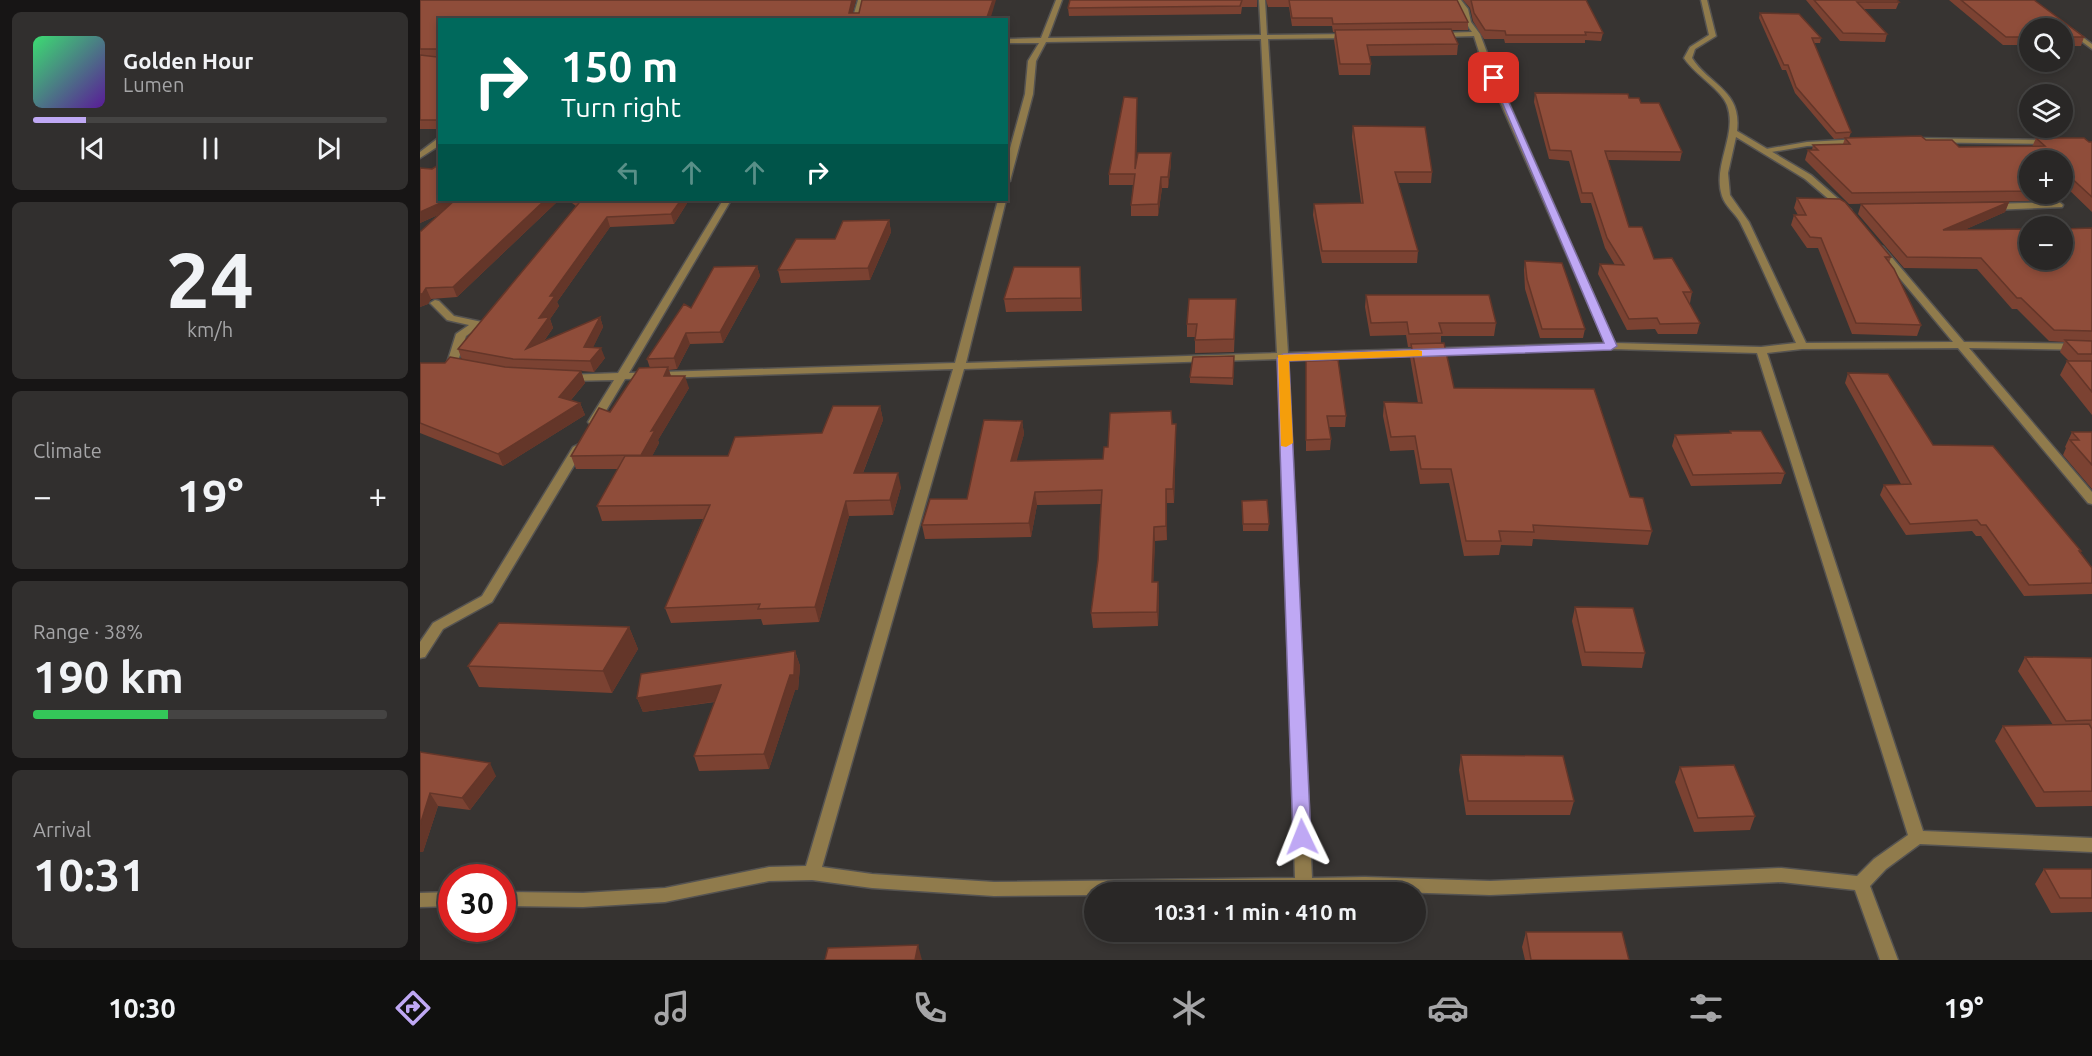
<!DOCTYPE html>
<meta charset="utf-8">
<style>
body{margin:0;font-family:Ubuntu,sans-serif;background:#312f2e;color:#f1f3f6;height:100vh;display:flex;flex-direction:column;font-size:22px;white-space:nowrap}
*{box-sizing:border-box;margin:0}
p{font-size:20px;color:#a5a5a7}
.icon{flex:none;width:33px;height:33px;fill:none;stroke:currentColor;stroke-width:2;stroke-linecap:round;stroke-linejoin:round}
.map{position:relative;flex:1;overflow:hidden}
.sheet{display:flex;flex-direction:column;gap:12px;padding:12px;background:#171515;width:420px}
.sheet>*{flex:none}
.hud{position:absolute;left:18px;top:18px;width:570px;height:183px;border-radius:0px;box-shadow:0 3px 9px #0003,0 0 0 2px #454443;background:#00695c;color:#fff;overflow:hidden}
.controls{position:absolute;left:1599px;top:18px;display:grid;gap:12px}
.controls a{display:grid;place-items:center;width:54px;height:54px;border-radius:50%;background:#292726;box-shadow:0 3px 9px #0003,0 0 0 2px #454443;font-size:30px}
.speed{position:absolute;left:18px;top:864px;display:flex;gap:12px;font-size:30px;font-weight:700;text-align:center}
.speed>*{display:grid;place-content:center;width:78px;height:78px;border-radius:50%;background:#292726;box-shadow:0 3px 9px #0003,0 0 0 2px #454443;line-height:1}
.speed .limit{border:9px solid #d22;background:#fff;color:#111}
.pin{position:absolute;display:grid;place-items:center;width:51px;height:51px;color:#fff;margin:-26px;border-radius:12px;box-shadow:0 3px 9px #0006}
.me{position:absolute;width:66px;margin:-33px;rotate:358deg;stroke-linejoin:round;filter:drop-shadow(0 0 4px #0008)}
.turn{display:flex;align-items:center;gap:21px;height:126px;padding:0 24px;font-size:27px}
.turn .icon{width:78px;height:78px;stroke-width:2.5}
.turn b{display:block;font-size:42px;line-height:51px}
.lanes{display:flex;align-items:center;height:57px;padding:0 24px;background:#0003;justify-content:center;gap:30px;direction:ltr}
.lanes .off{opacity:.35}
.big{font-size:45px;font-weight:700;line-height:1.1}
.sheet .tile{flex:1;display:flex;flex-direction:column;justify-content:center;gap:9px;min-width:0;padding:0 21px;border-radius:9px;background:#312f2e}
.sheet .dial{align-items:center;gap:0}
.dial b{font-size:78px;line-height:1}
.song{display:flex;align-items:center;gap:18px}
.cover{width:72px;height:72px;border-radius:9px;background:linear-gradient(135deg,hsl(140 70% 55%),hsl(270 70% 35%))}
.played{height:6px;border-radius:3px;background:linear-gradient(90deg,#bfa8f4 15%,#454443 15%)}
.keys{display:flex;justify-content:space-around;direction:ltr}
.heat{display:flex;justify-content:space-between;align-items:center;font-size:33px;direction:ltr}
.charge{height:9px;border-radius:4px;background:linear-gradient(90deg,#34c759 38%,#454443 0)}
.trip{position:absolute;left:664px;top:882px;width:342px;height:60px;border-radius:30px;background:#292726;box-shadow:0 3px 9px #0003,0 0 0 2px #454443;font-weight:700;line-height:60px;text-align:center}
.tabs{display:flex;height:96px;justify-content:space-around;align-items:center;background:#10100f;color:#a5a5a7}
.tabs .icon{width:42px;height:42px}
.tabs .active{color:#bfa8f4}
.tabs b{font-size:27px;color:#f1f3f6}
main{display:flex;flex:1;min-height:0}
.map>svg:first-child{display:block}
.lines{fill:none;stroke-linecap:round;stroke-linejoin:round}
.lane-casing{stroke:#555351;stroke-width:3}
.street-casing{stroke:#555351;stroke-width:3}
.lane{fill:#907b4c;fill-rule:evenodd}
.street{fill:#907b4c;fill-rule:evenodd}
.wall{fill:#7b4232}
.shaded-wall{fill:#643629}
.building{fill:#8f4d3a;stroke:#643629;stroke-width:1.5}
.route{fill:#bfa8f4;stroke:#7c6d9f;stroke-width:1.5}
.slow{fill:#f59e0b}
</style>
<main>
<section class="sheet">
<div class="tile">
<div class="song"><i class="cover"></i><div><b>Golden Hour</b><p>Lumen</p></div></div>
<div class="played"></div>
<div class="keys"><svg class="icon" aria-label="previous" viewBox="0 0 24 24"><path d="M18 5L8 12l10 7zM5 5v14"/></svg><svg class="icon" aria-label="pause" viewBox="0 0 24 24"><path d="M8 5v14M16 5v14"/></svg><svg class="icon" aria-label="next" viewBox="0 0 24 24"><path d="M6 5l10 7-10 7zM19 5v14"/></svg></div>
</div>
<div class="tile dial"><b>24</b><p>km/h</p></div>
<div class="tile"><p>Climate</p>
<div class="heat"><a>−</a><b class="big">19°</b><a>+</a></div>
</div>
<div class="tile"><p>Range · 38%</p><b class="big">190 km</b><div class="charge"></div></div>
<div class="tile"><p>Arrival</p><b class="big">10:31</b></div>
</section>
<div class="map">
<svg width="1672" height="960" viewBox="0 0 1672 960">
<rect width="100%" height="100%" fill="#373432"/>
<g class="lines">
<defs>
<path id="lane" d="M1649 30H1653L1672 44V49L1649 32Z
M1488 138 1629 140 1633 142 1629 144 1491 142H1488Z
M1440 139H1443V143L1387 146 1346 153 1342 151 1346 149 1387 142Z"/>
<path id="street" d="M438 0H444L438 20H432Z
M636 0H642L628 38 841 35 839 0H845L847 35 930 34 933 36 930 38 848 39 868 353 1185 343 1061 58 1054 36 1020 37 1017 35 1020 33 1052 32C1044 22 1043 10 1035 0H1041L1048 9 1051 22 1060 34 1069 58 1195 343 1341 347 1376 343C1357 303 1340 262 1320 222 1315 213 1305 206 1302 196 1292 165 1318 135 1307 105 1301 89 1275 75 1264 58L1270 47 1289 35 1281 0H1287L1296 36 1275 49 1272 58C1290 86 1322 90 1317 131L1391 175 1431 210 1430 212H1424L1385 179 1316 137 1308 173 1310 195 1329 222 1386 343 1533 342 1457 251 1455 249 1460 246 1463 247 1544 342 1672 344V350L1549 348 1672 492V504L1668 503 1538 348 1382 349 1347 353 1503 831 1672 838V852L1500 844 1466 869 1450 886 1478 960H1460L1435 890 1361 882 1070 895 945 891 675 892V895L574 896 452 888 392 880 349 881 245 902 163 907 82 906V892L163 893 245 888 349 867 386 866 533 369 205 379 178 424H170L168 422 194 380 147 381 142 378 147 375 198 373 303 200H311L209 373 535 363 578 200H586L546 363 857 353 841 39 626 42 616 61 613 94 590 181 586 183V163L605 94 608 61 619 43H586V39L621 38ZM1191 349 1337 353 1488 835 1454 859 1437 876 1361 868 1070 881 945 877 892 878 868 359ZM858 359 875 878 574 882 452 874 402 867 544 369Z
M17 139H20V145L0 158V152Z
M1639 202 1643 205 1642 207 1571 210 1567 207 1571 204Z
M15 300 19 301 34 316 62 322 63 324 46 336 38 361 45 363 46 365 45 367 32 366 27 363 36 334 49 325 27 320 10 303Z
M159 444 165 447 72 602 23 629 5 657 0 658V642L13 623 62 596 153 447Z
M32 892V906L0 907V893Z"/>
</defs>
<use href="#lane" class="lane-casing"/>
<use href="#street" class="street-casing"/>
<use href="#lane" class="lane"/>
<use href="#street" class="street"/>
</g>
<path class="wall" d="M0 0H436L432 13 570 20H20V129H0Z
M650 0H837V7H822L821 14 649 16 648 8Z
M846 0H1037L1048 22V30H1032L1038 44 1037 55 949 56 951 64 950 75H919L914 40 915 32H913L912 26H872L869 7H848Z
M1043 0H1166L1183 33 1181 41 1165 40V43H1085L1084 39H1064L1053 21 1050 8Z
M1386 0H1477L1479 2 1476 9H1444L1467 34 1465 42 1420 41Z
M1529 0H1614L1664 37 1661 46H1642V28H1610V45H1583Z
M1340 13 1401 38 1400 43H1394L1431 132 1429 138 1414 139 1375 93 1366 70H1362L1339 18Z
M1115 93 1209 98 1221 103 1262 152 1260 161 1188 160 1209 227 1234 259 1272 292 1270 303H1269L1280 323 1277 334H1238L1235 329 1207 330 1178 274 1180 264 1195 265 1185 248 1171 203H1161L1149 161 1129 159 1114 102Z
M717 108 716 164H751L748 188H742L738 216H711V205L713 185H689V174Z
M933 126 1012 172 1011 183H978L998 251 997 263H902L893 215 894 204 941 203 932 137Z
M1425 138 1506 140 1539 147H1612L1616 138 1672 142V212L1645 186 1610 160V194H1628L1610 201 1429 204 1385 160 1388 150H1392L1393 145 1423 144Z
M0 168 12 169 20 200H139L37 297 11 299 8 304 0 307 18 215 0 223Z
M1377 198 1471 257 1469 263 1501 325 1497 336 1432 334 1398 248H1387L1371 225 1374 215H1378L1374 208Z
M148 200H269L254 224 190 227 137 302 139 306 130 319 133 328 124 341 180 317 183 327 173 347 185 358 174 372 161 371 165 383 151 400 160 403 165 415 83 466 0 433V363H25L42 360 38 349 156 206Z
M1589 202 1585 212 1544 230 1672 228V415L1640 375 1647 361H1649L1640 352 1644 342 1629 341 1597 309H1592L1557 269 1484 268 1438 214 1441 204Z
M469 220 471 232 450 280 361 283 358 270 415 239Z
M1105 261 1165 329 1163 338H1120L1105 289 1104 270Z
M337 266 340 276 303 343 270 344 257 369 249 370 251 376 269 388 238 440 239 443 232 456H308L402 433 460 406 463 420 443 473 481 487 473 515 429 516 399 622 343 625 341 619 251 623 245 608 283 519 182 521 177 506 198 469H156L151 456 190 412 230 368 227 359 271 308Z
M660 267 662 311 586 312 584 299Z
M946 295 1076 323 1074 336H1021V343L1034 388 1210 497 1232 531 1228 545 1113 539 1112 546 1081 545 1079 555 1044 556 1029 483 1000 484 994 450 970 451 963 416 964 402 998 403 990 357 991 347H988L986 335 950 336 945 307Z
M816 299 814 352 775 353V337H767V324Z
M814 356 813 385 770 383V377Z
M886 361 926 416 925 427H909L911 439 910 450 886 451Z
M1428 373 1513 445 1661 551 1660 553 1672 568V594L1604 596 1561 536H1556L1552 531 1486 535 1460 495 1464 485 1481 484 1425 383Z
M751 411 752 424 756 437 754 503H747V540L735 541 733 582H738L739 596 738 626 673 628 671 613 678 560 681 504 617 505 611 537 505 539 502 525 547 499 602 421 604 434 596 461 683 459 688 447Z
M1310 431 1365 473 1361 484 1271 486 1252 446 1255 435 1310 433Z
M1652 432H1672V489L1643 455 1646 448 1645 447Z
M822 501 849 524 848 531H823Z
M1155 607 1225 653 1222 668 1162 666 1152 621Z
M209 627 218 649 192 693 59 687 48 666Z
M375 651 380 666 378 690H375L349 769 279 771 274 756 295 702 223 712 217 698Z
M1605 657 1672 658V806L1616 807 1575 741 1583 726 1633 725 1598 671Z
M0 752 76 776 50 810 18 806 3 852H0Z
M1041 755 1154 801 1150 815H1046L1039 770Z
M1260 767 1335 816 1330 830 1274 832 1255 782Z
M1624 869H1672V912L1631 913 1615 884Z
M1106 932 1209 960H1105L1102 947Z"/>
<path class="shaded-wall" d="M432 0H436L431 20 429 13Z
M573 0H576L570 20H566Z
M717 98V108L716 180 715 169Z
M751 153V164L748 188V177Z
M1649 176 1645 186 1642 187V179Z
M741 177 742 188 738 216V204Z
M1613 194H1628L1610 201Z
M27 200H46L47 202 0 223V212Z
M125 200H139L37 297 33 287Z
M261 200H269L254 224 251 214Z
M1589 202 1585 212 1519 241 1523 230Z
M187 217 190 227 137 302 139 306 130 319 133 328 111 359 106 349 119 318 130 296Z
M469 220 471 232 450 280 448 268Z
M337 266 340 276 303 343 300 332Z
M660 267 661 279 662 311 661 298Z
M6 288 11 299 8 304 0 307V295Z
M180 317 183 327 168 358 164 347Z
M266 333 270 344 257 369 254 358Z
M181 348 185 358 174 372 170 361Z
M248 367 252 380 244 376Z
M161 371 165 383 144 408 139 397Z
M265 376 269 388 238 440 239 443 226 468 221 455 231 431Z
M160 403 165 415 83 466 78 454Z
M460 406 463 420 437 488 434 473Z
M602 421 604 434 593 475 591 461Z
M756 424V437L754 503 753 489Z
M478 473 481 487 473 515 470 500Z
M746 489 747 503V540L746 526Z
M615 492 617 505 611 537 609 523Z
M426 501 429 516 399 622 395 607Z
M734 527 735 541 733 596 732 582Z
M738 582 739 596 738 626 737 612Z
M209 627 218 649 192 693 183 671Z
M375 651 380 666 378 690H375L349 769 344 754Z
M301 685 306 700 223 712 217 698Z
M70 763 76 776 50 810 42 798Z
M10 793 18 806 3 852H0V825Z
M498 945 502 960H495Z"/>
<path class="building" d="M0 0H432L429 13H439L442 0H573L566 20H20V120H0V55L17 57 18 49H0Z
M650 0H822L820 6 648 8Z
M869 0H1037L1048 22 913 24 912 18H872Z
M1051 0H1166L1183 33 1165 32 1166 35H1086L1085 31 1065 30 1054 13Z
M1394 0H1477L1479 2H1437L1467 34 1423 33Z
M1541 0H1614L1664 37H1642V28H1610V37H1586Z
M1340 13 1379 14 1401 38H1392L1431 132 1416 133 1376 87 1368 65H1364Z
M1031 29 1038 44 947 45 951 64H920L915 30Z
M1115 93 1208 94 1209 98H1219L1221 103H1239L1262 152 1185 151 1209 227H1222L1234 259 1252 258 1272 292H1263L1280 323 1240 324 1237 318 1209 319 1180 264 1204 265 1187 238 1172 193H1162L1151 151 1130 150Z
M704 97 717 98 715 169 718 153H751L748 177H741L738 204 711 205 715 174H689Z
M933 126 1005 127 1012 172H975L998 251H902L894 204 943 203Z
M1501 136 1506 140H1532L1539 147 1625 146 1616 138H1664L1669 142H1672V197L1649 176 1642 179V160H1610V191L1432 193 1388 150H1398L1393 145 1430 144 1425 138Z
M20 164V200H27L0 212V168L12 169Z
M1377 198 1420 199 1425 202 1471 257H1465L1474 269 1501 325 1436 323 1401 238 1390 237 1374 215H1386Z
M35 200H125L33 287 6 288 3 293 0 295V232Z
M155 200H261L251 214 187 217 130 296H135L119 318 129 317 106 349 180 317 164 347 181 348 170 361 93 359 38 349 159 203Z
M1589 202 1523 230 1610 229V260H1642V229L1672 228V331L1634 330 1601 298H1597L1561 258 1487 257 1441 204Z
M469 220 448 268 358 270 376 239H415L423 221Z
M1105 261 1142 263 1165 329H1122L1107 279Z
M337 266 300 332 266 333 254 358 227 359 264 304 271 308 294 267Z
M594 267H660L661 298 584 299Z
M946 295H1069L1076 323H1019L1022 333 989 334 987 322 951 323Z
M769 299H816L814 339 775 340 777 324H767Z
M1645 340 1672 341V354H1658Z
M1024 343 1034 388 1174 389 1210 497 1223 498 1232 531 1113 525 1114 532 1079 531 1081 541H1046L1031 469H1001L995 436 971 437 964 402 1002 403 991 344Z
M814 356 813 378 770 377 773 357Z
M30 357 85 367 161 371 139 397 160 403 78 454 0 423V363H25Z
M918 360 926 416H907L911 439 886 440V361Z
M1647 361H1672V392Z
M248 367 244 376H265L231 431 235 430 221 455 151 456 179 408 190 412 219 368Z
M1428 373 1468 374 1513 445 1573 446 1661 551H1659L1672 568V583L1609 585 1566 525H1561L1557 520 1490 524 1464 485 1491 484Z
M413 406H460L434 473H478L470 500 426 501 395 607 338 609 340 604 245 608 290 505 177 506 205 456H308L315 437 402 433Z
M751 411 752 424H756L753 489H746V526L734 527 732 582H738L737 612 671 613 678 560 682 490 615 492 609 523 502 525 510 499H547L564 420 602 421 591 461 683 459 684 447H688L690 413Z
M1310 431H1341L1365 473 1273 475 1255 435 1311 433Z
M1652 432H1672V465L1650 440H1659Z
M847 500 849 524H823L822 501Z
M1155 607 1213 608 1225 653 1165 652Z
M79 623 209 627 183 671 48 666Z
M375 651 374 675H370L344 754 274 756 301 685 217 698 221 674Z
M1605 657 1672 658V720L1646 721Z
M1669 724 1672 729V791L1624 792 1583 726Z
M0 752 70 763 42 798 10 793 0 825Z
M1041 755 1143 756 1154 801H1048Z
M1314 765 1335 816 1278 818 1260 767Z
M1624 869H1672V898H1640Z
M1106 932H1202L1209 960H1111Z
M498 945 495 960H405L408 948Z"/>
<path class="route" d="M1071 76 1078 78 1197 346 1191 350 869 361 891 837 888 842 882 845 875 842 873 837 857 358 863 354 1184 343Z"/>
<path class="slow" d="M998 350 1002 351V356L869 361 873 443 866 447 861 446 858 355Z"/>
</svg>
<div class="controls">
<a><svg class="icon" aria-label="search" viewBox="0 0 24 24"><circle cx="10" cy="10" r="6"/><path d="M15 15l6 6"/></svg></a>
<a><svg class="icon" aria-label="layers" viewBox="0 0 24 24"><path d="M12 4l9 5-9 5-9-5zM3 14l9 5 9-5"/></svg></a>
<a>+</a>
<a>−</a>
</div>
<div class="speed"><div class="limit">30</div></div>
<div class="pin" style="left:1074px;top:78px;background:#d93025"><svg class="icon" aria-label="arrive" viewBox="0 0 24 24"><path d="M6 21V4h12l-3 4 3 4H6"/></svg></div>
<svg class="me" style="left:882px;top:837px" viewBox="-20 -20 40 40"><path d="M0-17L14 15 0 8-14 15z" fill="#bfa8f4" stroke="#fff" stroke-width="4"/></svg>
<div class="trip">10:31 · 1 min · 410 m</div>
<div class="hud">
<div class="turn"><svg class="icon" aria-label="right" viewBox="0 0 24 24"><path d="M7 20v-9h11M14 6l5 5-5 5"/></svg><div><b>150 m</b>Turn right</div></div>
<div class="lanes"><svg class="icon off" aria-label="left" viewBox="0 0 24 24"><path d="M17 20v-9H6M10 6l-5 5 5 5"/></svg><svg class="icon off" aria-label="ahead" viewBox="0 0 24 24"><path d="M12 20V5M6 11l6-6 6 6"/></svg><svg class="icon off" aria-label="ahead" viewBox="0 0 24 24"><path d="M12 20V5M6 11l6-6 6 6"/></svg><svg class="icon" aria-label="right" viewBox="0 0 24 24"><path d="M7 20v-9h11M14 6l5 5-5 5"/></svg></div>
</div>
</div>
</main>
<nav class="tabs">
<b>10:30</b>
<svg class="icon active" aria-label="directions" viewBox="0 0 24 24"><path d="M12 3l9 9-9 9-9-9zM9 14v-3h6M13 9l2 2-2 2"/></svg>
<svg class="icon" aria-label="music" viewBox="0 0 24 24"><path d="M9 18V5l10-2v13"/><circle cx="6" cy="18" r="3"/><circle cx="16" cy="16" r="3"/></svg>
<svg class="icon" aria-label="phone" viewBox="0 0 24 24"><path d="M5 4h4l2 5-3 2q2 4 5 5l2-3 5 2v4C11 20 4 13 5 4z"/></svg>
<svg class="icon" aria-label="climate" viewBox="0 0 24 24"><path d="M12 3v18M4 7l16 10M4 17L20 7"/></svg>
<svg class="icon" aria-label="car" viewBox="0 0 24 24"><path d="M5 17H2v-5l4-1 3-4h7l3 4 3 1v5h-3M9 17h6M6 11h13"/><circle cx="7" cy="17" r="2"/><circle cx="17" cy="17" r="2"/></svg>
<svg class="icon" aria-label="filters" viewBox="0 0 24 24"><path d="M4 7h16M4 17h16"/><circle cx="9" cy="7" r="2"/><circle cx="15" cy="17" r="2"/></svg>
<b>19°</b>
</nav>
